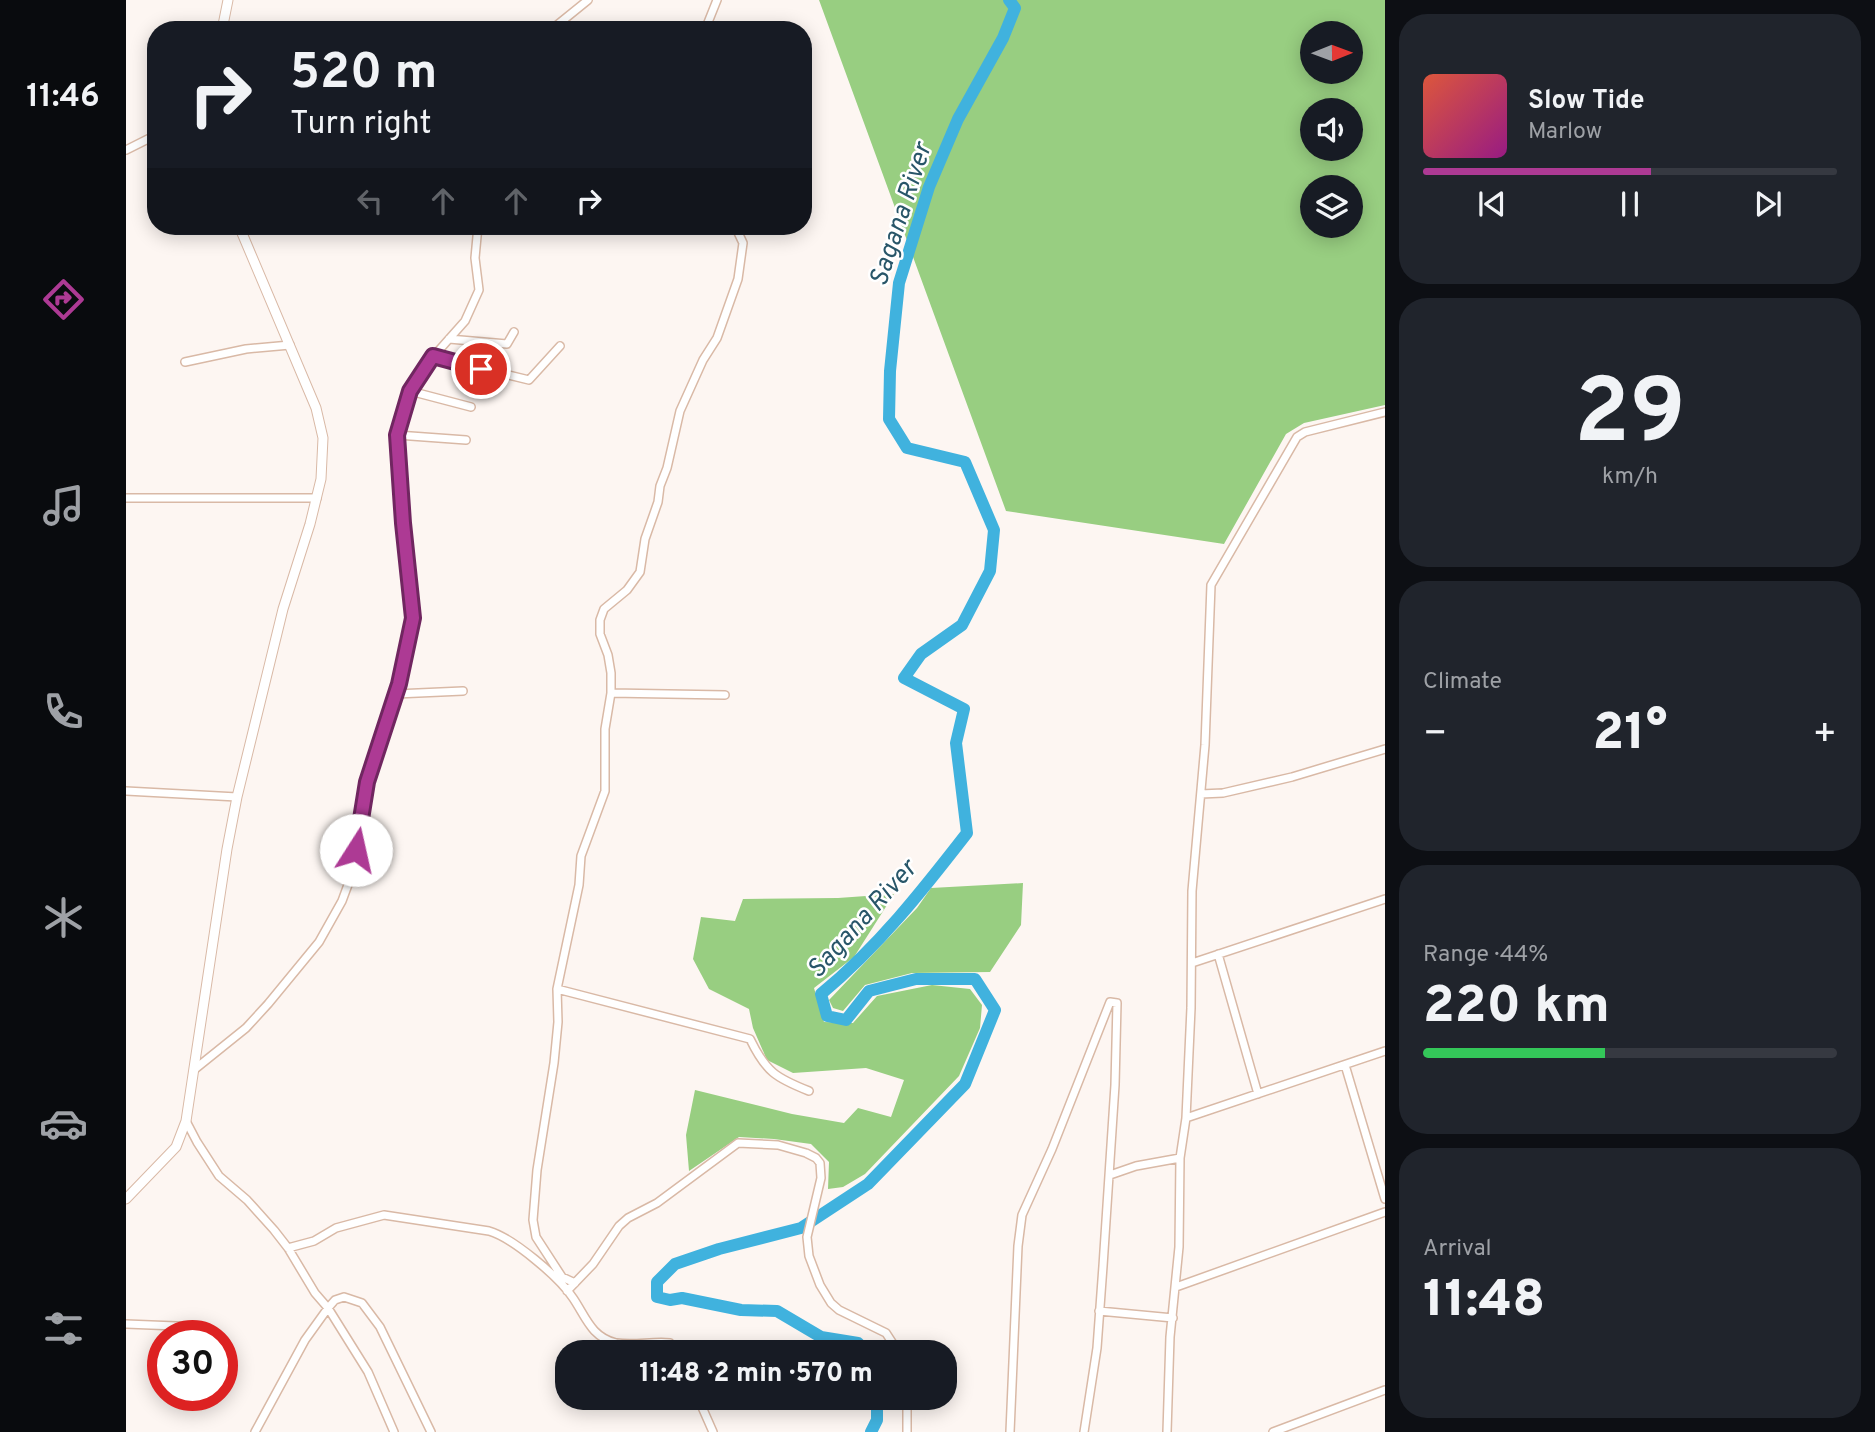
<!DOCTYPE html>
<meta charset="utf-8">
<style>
body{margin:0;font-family:Overpass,sans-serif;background:#20242c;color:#f1f3f6;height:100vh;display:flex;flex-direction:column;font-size:26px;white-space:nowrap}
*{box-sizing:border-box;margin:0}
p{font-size:23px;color:#9ea1a6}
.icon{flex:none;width:38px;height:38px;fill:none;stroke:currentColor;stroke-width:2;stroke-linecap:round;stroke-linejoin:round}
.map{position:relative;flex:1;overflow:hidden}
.drawer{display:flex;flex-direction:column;gap:14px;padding:14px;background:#0d0f14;width:490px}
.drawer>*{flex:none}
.banner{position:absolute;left:21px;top:21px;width:665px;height:214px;border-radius:28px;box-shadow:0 4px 18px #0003;background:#171b24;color:#f1f3f6;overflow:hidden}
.needle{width:46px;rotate:89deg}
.controls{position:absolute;left:1174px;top:21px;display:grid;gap:14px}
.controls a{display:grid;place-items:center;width:63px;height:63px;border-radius:50%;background:#171b24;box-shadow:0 4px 18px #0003;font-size:35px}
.speed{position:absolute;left:21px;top:1320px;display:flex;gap:14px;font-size:35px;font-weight:700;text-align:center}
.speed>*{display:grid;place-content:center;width:91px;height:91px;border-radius:50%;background:#171b24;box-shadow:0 4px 18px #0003;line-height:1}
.speed .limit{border:10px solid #d22;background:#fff;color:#111}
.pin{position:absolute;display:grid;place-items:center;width:60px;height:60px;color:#fff;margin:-30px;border:4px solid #fff;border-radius:50%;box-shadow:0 2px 7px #0007}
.me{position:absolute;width:77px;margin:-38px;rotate:10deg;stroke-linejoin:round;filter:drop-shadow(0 0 5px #0008)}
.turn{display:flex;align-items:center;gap:24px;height:147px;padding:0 28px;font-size:32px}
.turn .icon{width:91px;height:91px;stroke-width:2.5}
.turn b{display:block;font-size:49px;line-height:60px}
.lanes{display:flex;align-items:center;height:66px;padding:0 28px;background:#0003;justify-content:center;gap:35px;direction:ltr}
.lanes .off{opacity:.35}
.big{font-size:52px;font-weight:800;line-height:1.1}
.drawer .widget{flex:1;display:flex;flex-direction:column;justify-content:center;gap:10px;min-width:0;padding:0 24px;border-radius:28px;background:#20242c}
.drawer .dial{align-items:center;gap:0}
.dial b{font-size:91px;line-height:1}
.song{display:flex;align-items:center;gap:21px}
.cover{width:84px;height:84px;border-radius:10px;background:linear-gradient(135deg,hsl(10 70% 55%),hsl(310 70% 35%))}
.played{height:7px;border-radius:4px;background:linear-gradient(90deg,#ad3a94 55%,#363941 55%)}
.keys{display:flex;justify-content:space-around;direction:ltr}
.heat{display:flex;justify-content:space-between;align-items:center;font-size:38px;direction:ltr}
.charge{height:10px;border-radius:5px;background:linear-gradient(90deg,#34c759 44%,#363941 0)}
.trip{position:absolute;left:429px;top:1340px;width:402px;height:70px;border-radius:28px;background:#171b24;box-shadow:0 4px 18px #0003;font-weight:800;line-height:70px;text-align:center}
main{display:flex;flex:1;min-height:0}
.dock{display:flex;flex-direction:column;width:126px;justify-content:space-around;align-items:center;background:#090b0e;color:#9ea1a6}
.dock .icon{width:49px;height:49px}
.dock .active{color:#ad3a94}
.dock b{font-size:32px;color:#f1f3f6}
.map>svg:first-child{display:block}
.forest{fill:#98ce81;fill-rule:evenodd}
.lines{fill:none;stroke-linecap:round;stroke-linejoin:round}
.river{stroke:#40b2de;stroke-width:12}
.minor-casing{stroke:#d9b9a6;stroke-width:10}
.tertiary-casing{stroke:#d9b9a6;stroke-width:11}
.minor{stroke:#fff;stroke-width:7}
.tertiary{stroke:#fff;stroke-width:9}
.route-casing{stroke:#702660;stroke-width:18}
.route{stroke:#ad3a94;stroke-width:12}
.labels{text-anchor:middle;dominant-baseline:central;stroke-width:5;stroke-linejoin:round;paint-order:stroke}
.water-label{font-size:26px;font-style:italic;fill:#285669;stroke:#fff}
</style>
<main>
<nav class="dock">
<b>11:46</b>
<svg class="icon active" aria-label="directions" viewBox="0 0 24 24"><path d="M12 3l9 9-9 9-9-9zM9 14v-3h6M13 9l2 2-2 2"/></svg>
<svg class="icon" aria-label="music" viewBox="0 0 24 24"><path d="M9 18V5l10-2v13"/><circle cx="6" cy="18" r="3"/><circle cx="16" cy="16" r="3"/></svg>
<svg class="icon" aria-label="phone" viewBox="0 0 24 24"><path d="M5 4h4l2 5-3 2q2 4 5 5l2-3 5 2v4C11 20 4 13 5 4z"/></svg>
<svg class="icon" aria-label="climate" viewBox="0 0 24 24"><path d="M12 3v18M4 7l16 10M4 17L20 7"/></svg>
<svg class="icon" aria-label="car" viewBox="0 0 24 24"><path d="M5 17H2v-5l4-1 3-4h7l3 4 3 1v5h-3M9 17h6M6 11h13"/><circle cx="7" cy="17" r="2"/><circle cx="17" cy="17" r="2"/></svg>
<svg class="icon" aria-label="filters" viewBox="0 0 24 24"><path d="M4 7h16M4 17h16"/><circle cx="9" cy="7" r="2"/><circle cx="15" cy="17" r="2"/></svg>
</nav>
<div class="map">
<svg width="1259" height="1432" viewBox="0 0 1259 1432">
<rect width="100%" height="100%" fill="#fdf6f2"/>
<path class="forest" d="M693 0H1259V405L1178 423 1160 434 1098 544 880 511ZM1186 33H1225V72H1186ZM1186 110H1225V149H1186ZM1186 187H1225V226H1186Z
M897 883 895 925 864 972 786 973 739 985 717 1011 707 1008 703 1000 791 908 805 888Z
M768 894 728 957 688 988 698 1022 727 1023 751 996 806 985 844 989 856 1005 854 1028 833 1076 739 1174 717 1187 702 1189 703 1162 685 1144 648 1139 613 1137 563 1171 560 1135 569 1090 666 1114 718 1123 732 1108 765 1117 778 1080 740 1068 667 1073 641 1060 627 1028 623 1009 583 989 567 959 575 917 609 921 617 899 712 898Z"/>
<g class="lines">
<path class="river" d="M742 1353 732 1343 695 1337 651 1311 615 1310 556 1298 544 1300 531 1297V1282L549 1264 593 1249 675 1228 742 1184 839 1084 869 1010 849 979H790L743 991 720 1020 701 1016 695 994C752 947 796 891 841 833L830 743 838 709 778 678 795 654 836 625 864 571 868 530 839 462 781 448 763 419 764 371 773 283 803 187 832 119 877 38 889 8 883 0
M745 1432 751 1420V1398"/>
<defs>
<path id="minor" d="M425 30 462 0
M579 30 591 0
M0 150 30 135
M323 339 381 344 388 332
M307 357 403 380 434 346
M59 362 120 349 164 345
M284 391 345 407
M271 435 340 440
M0 498H191
M485 693 599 695
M270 694 337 691
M0 791 111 797
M1075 794 1097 793 1166 777 1259 749
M1092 954 1132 1094
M1066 963 1259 899
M431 989 624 1039C640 1072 650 1078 683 1091
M1219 1065 1259 1199
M69 1069 120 1028 142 1004 193 942 216 901 223 882 241 782 273 684 287 618 277 523 271 435 284 391 307 357 339 321 353 290 349 258 352 226
M1060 1118 1259 1051
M60 1121 71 1142 93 1176 121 1200 148 1230 162 1248 189 1293 202 1308 242 1372 268 1432
M984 1175 1010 1166 1054 1158
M162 1248 188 1241 210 1228 258 1215 363 1231C387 1238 433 1277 447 1298 460 1317 465 1337 490 1343 508 1346 527 1341 544 1343L553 1353
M449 1283 436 1277 410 1237 407 1220 411 1170 428 1063 432 1022 431 989 453 885 455 856 479 791V729L485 693V673L482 655 474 634V620L478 609 501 590 514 572 519 539 532 502 534 486 541 468 554 411 577 360 591 338 612 279 617 243 609 226
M1050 1287 1259 1212
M441 1291 467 1264 493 1226 502 1218 531 1203 612 1143 652 1145 680 1153 690 1158 694 1163 695 1178 681 1237 683 1256 694 1285 705 1303 713 1310 760 1333 773 1353
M973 1311 1047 1318
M0 1324 75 1327
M572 1398 587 1432
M781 1398V1432
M129 1432 179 1340 202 1308 209 1300 218 1297 236 1303 254 1327 305 1432
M884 1432 892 1246 896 1215 926 1149 984 1002 991 1003 989 1085 977 1266 971 1348 958 1432
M1041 1432 1044 1337 1053 1247 1054 1158 1060 1118 1065 1008 1066 891 1079 745 1085 585 1171 437 1179 432 1259 412
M1147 1432 1259 1390"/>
<path id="tertiary" d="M96 30 102 0
M0 1199 50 1147 60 1121 101 849 111 797 157 609 184 524 195 479 197 438 190 408 113 226"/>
</defs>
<use href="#minor" class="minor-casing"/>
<use href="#tertiary" class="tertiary-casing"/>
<use href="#minor" class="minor"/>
<use href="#tertiary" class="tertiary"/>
</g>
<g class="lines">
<defs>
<path id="route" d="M230 850 241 782 273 684 287 618 277 523 271 435 284 391 307 356 355 369"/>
</defs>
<use href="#route" class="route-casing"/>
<use href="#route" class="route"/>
</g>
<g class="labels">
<g class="water-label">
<text transform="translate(776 215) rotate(-72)">Sagana River</text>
<text transform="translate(737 920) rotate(-48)">Sagana River</text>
</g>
</g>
</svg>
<div class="controls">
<a><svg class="needle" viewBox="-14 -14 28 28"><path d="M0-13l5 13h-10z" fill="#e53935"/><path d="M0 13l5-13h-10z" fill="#9ea1a6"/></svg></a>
<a><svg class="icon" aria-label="sound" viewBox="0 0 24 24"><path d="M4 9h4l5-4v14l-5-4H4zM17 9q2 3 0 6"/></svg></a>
<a><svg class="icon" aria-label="layers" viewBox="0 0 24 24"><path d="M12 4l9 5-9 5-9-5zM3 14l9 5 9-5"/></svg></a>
</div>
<div class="speed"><div class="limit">30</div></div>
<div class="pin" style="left:355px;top:369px;background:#d93025"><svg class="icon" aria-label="arrive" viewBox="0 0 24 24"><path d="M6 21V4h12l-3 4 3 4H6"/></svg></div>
<svg class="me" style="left:230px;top:850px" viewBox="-20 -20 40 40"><circle r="19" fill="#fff"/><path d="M0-13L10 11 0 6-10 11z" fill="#ad3a94"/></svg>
<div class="trip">11:48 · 2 min · 570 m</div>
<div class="banner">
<div class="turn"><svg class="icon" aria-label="right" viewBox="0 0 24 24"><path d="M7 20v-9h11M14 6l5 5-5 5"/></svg><div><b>520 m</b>Turn right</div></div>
<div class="lanes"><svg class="icon off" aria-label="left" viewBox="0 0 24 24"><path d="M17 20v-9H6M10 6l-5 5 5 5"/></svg><svg class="icon off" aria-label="ahead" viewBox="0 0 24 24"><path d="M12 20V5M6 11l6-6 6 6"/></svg><svg class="icon off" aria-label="ahead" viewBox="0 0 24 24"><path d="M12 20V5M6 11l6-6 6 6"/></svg><svg class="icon" aria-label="right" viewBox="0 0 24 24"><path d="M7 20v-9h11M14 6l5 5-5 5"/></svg></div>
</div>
</div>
<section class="drawer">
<div class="widget">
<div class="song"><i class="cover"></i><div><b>Slow Tide</b><p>Marlow</p></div></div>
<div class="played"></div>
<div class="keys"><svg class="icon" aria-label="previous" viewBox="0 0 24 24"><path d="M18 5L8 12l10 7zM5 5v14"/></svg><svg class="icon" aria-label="pause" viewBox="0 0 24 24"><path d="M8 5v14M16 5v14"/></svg><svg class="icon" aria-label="next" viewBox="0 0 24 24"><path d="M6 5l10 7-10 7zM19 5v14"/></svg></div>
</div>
<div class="widget dial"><b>29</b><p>km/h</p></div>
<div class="widget"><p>Climate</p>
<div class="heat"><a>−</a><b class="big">21°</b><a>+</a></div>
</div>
<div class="widget"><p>Range · 44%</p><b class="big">220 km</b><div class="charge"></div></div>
<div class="widget"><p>Arrival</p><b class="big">11:48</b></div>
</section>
</main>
